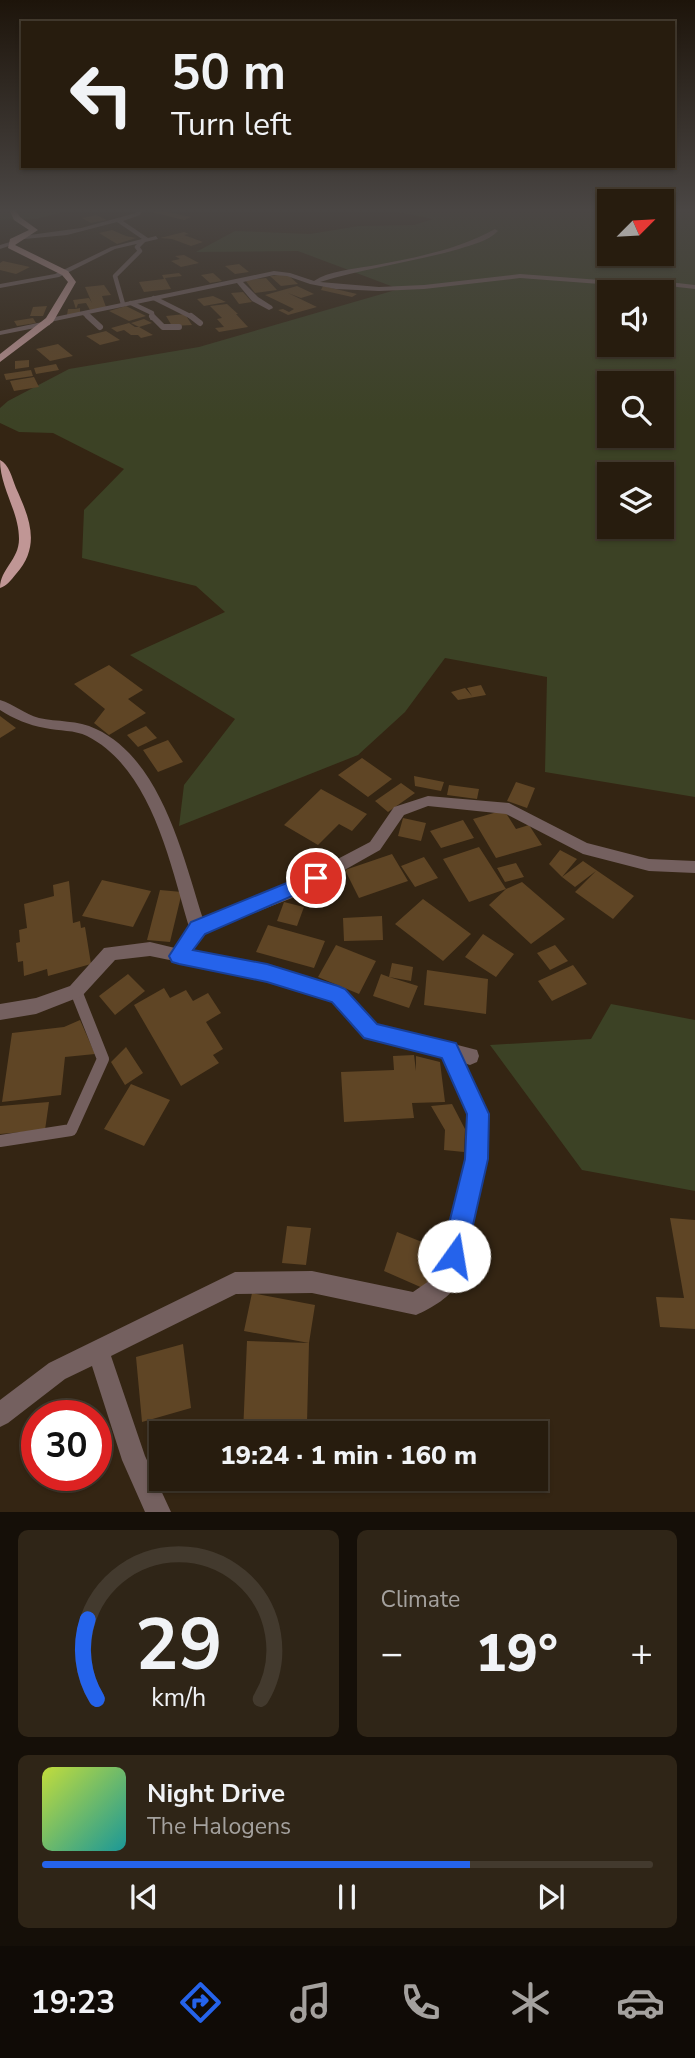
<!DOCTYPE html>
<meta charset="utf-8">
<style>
body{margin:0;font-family:"Nunito Sans",sans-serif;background:#2f2517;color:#f1f3f6;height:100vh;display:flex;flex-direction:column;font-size:26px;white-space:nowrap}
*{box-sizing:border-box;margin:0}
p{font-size:23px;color:#a4a19e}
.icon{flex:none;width:38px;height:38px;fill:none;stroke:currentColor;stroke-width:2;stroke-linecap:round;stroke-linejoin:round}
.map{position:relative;height:1512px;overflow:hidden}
.drawer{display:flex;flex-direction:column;gap:18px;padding:18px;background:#150f08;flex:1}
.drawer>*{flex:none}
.hud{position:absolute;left:21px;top:21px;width:654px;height:147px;border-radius:0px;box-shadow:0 2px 5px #0004,0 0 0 2px #433a2e;background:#271c0e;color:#f1f3f6;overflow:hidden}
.needle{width:46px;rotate:66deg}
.fabs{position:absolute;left:597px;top:189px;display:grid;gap:14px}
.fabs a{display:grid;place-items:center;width:77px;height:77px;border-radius:0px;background:#271c0e;box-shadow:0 2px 5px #0004,0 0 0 2px #433a2e;font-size:35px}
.speed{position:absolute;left:21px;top:1400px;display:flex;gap:14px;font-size:35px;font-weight:700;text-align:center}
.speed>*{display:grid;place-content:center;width:91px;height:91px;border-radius:50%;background:#271c0e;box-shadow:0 2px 5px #0004,0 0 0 2px #433a2e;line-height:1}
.speed .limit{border:10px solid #d22;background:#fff;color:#111}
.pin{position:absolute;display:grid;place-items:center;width:60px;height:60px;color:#fff;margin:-30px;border:4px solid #fff;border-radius:50%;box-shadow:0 2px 7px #0007}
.me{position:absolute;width:77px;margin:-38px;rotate:13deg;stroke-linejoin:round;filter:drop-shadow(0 0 5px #0008)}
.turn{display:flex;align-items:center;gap:24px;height:147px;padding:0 35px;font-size:32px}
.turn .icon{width:91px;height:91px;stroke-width:2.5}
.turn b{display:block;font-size:49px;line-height:60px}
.big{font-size:52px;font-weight:800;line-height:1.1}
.drawer .tile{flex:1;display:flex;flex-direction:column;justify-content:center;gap:10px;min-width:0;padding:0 24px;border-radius:10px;background:#2f2517}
.drawer .dial{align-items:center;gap:0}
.dial svg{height:182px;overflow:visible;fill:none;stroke:#433a2e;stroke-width:7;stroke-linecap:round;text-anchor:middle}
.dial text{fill:#f1f3f6;stroke:none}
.song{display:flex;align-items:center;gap:21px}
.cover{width:84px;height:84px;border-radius:10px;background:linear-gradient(135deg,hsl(70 70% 55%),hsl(180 70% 35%))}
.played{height:7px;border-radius:4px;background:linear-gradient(90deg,#2563eb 70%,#433a2e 70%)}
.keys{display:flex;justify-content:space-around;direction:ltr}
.heat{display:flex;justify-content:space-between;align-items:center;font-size:38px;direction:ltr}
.drawer .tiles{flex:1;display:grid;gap:18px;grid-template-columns:1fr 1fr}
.tile:last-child{grid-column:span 2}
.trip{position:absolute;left:149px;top:1421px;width:399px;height:70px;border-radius:0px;background:#271c0e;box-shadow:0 2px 5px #0004,0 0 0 2px #433a2e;font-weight:800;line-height:70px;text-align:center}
.tab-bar{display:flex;height:112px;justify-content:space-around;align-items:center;background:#100b06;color:#a4a19e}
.tab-bar .icon{width:49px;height:49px}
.tab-bar .on{color:#2563eb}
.tab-bar b{font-size:32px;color:#f1f3f6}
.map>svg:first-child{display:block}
.green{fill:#3c4225;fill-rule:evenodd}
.building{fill:#5f4525}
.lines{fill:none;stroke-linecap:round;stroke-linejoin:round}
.lane-far2{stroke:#74605f;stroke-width:4.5}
.lane-far1{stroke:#74605f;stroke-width:6}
.lane{stroke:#74605f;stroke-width:12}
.street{fill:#74605f;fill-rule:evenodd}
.primary{fill:#c09695;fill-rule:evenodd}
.route{fill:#2563eb;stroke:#184099;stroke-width:2}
</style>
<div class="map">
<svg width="695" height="1512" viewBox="0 0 695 1512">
<rect width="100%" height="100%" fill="#342513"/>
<path class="green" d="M0 209H76L36 219 0 220Z
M383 209H609V254H662V209H695V797L545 772 547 677 445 658 405 712 358 755 179 826 184 785 235 719 130 655 225 612 196 586 82 558 84 510 124 469 53 433 19 432 0 423V408L8 401 69 369 199 347 399 289 298 251 196 252 235 231 310 234 359 226 414 225 433 219ZM609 292H662V345H609ZM609 383H662V436H609ZM609 474H662V527H609Z
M611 1004 695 1020V1191L582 1170 490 1045 591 1039Z"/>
<path class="building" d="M158 210 191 217 184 220 151 212Z
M96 215 107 220 91 223 82 218Z
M112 230 126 236 136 238 117 244 99 233Z
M184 232 189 234 184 235 203 242 191 246 172 239 160 238Z
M184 255 199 263 181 267 171 261 180 259 175 256Z
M3 261 30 267 16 274 0 270V263Z
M239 264 249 272 235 274 225 266Z
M179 273 182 276 165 278 171 289 144 292 139 282 164 279 162 275Z
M213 273 222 281 210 283 201 275Z
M287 274 298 284 281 286 270 276Z
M266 278 277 290 255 293 245 280Z
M104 285 111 295 102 296 106 307 90 310 86 303 78 304 76 309 80 308V314L67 315 68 309H76L73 300 89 298 92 303 85 287Z
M297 286 314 294 301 298 288 293 317 307 288 315 278 310 283 309 289 312 294 309 265 295Z
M323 286 357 294 352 297 321 290Z
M243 292 252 302 239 304 231 293Z
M213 296 226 302 204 306 197 299Z
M227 304 238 314H236L248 327 219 332 215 328 224 327 217 319 222 318 210 306Z
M47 306 43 316H30L33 307Z
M126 306 146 316 129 321 109 311Z
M185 314 192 325 172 326 166 316Z
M33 318 36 323 17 326 14 321Z
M144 319 152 323 139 327 153 335 141 338 138 335H131L124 330 117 332 111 328 129 323 135 327H139L131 323Z
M106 331 120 340 100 345 86 336Z
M58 344 73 356 50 361 36 349Z
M29 360V367L15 369V361Z
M56 364 59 370 36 374 34 368Z
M31 370 33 376 6 380 4 374Z
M34 377 39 387 14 391 10 381Z
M109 665 143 690 128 699 146 713 109 735 94 723 105 709 74 684Z
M481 685 486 695 458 700 451 692 465 688 472 696 467 688Z
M0 716 16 728 0 738Z
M146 726 157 738 138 747 127 735Z
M168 740 183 762 158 772 143 750Z
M362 758 392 779 368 797 338 775Z
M414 776 444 782 441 791 415 786Z
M516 782 535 788 527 808 507 801Z
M401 783 415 793 388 812 375 801Z
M449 785 479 789 477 799 447 795Z
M321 789 367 814 352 831 339 824 318 845 284 825Z
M504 810 516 829 529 825 542 845 496 858 473 819Z
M403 818 426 823 421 841 398 836Z
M463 820 474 838 441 848 430 831Z
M479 847 506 889 522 882 565 919 531 944 489 905 506 889 469 902 443 859Z
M560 850 577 859 562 877 549 864Z
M392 854 408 881 359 898 345 870Z
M424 857 438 878 415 887 401 866Z
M583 861 634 896 613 919 575 892 596 871 575 887 562 877Z
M516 863 524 877 505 882 497 868Z
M102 880 151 891 133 927 82 916Z
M69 881 73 923 80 921 81 928 85 927 91 964 48 976 47 969 24 976 23 961 18 962 16 943 20 942 19 930 27 928 24 904 54 896 53 885Z
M160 890 182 892 170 942 147 940Z
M423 899 471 934 443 961 395 924Z
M284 902 304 907 297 926 277 921Z
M382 916 383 940 344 941 343 918Z
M268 925 325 941 314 968 256 952Z
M483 934 514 954 496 977 465 957Z
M336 945 376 961 359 994 318 977Z
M555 945 568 961 550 970 537 953Z
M392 963 413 967 411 981 389 977 418 986 409 1008 373 996 381 974 389 977Z
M573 965 587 984 552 1001 538 981Z
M427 970 488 979 486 1014 424 1005Z
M128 974 145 991 115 1015 99 996Z
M164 988 170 998 186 990 193 1001 208 993 221 1013 206 1022 223 1049 213 1055 219 1063 181 1086 134 1005Z
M80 1020 95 1054 65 1057 61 1095 2 1102 12 1033 64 1027Z
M126 1047 143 1073 125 1085 111 1062Z
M414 1055 416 1071V1056L440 1062 445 1102 412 1103 414 1118 344 1122 341 1072 394 1070 393 1056Z
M131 1084 170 1100 144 1146 104 1129Z
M49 1102 45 1130 0 1134V1106Z
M452 1104 465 1129 464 1152 444 1150 445 1130 431 1106Z
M670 1218 695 1220V1329L660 1327 656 1297 684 1298Z
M287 1226 311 1228 306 1265 282 1263Z
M397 1232 437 1248 425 1289 384 1271Z
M252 1293 315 1305 309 1343 244 1331Z
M247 1341 309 1343 307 1423 269 1424V1433H243Z
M183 1344 191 1408 142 1422 136 1357Z"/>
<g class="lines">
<path class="lane-far2" d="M154 298 194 318
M131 303 152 313V318
M123 304 115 276 140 251 137 247 143 241
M85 314 90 318"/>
<path class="lane-far1" d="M88 316 100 327
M152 316 163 327H179
M191 316 200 323"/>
<path class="lane" d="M0 1141 71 1130 103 1059 76 991"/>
<path class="street" d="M138 209H144L140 215 123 221 148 238 156 236 158 239 115 249 59 277 0 288V284L55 274 111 247 142 239 117 222 67 235 24 239 22 236 81 228 136 213Z
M495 229 498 231C487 242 473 244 459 249 413 262 365 268 320 282L379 287 424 285 520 274 600 280 633 278 695 285V289L633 282 600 284 520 278 424 289 379 291 336 289 310 284 287 276 274 275 243 282 258 297 272 306 273 308 269 310 252 301 237 283 50 322V325L0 335V331L47 321 50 318 274 271 290 273 314 281C329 271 352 269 371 266 413 258 458 250 495 229Z
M10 242 12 245 0 249V245Z
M0 700C14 704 24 714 39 718 57 722 78 720 96 729 161 759 183 856 203 919L290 884 370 842 394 807 428 796 509 803 587 843 649 859 695 861V873L649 871 583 854 506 814 428 806 404 815 380 850 302 894 204 933 192 951 267 966 338 987 344 989 376 1024 477 1050 479 1056 477 1062 470 1065 464 1063 488 1114 486 1159 459 1281C453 1296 430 1309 416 1315L312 1293 236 1294 111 1356 145 1456 171 1512H145L122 1460 92 1366 65 1379 8 1423 0 1427V1400L49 1363 235 1272 312 1271 413 1292 439 1274 466 1159 468 1114 443 1058 365 1037 332 1001 267 980 150 956 115 960 82 996 36 1014 0 1020V1004L36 998 70 986 104 948 150 942 175 948 189 927C170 864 152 769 87 736 75 730 59 731 45 728 28 725 14 719 0 710Z"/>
<path class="primary" d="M9 209H15L20 217 38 230 15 245 68 271 76 282 53 322 0 362V354L46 318 68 282 62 275 8 248 10 239 29 230 14 220Z
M0 460C9 464 12 478 16 488 30 519 41 546 16 574 11 580 7 586 0 588 0 569 19 560 19 539 19 511 0 488 0 460Z"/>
</g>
<linearGradient id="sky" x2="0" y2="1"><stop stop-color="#1d140a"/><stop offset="0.5" stop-color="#4a4644"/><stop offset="1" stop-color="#4a4644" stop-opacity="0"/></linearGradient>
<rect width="695" height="420" fill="url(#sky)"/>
<path class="route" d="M316 871 322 873 325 878 322 883 205 934 193 950 267 964 338 986 345 989 377 1024 456 1043 489 1114 488 1159 466 1256 462 1265 454 1269 445 1265 441 1256 465 1159 467 1114 442 1058 364 1038 332 1002 267 982 179 964 172 962 169 956 191 922Z"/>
</svg>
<div class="fabs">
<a><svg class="needle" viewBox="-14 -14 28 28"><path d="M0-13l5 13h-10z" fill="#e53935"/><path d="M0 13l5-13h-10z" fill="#a4a19e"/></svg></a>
<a><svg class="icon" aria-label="sound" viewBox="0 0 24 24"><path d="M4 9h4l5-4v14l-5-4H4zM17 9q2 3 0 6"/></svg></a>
<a><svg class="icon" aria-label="search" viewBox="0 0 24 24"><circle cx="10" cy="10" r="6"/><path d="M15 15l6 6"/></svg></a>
<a><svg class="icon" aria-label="layers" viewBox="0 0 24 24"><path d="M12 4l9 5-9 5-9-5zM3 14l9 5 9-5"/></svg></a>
</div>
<div class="speed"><div class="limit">30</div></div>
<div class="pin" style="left:316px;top:878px;background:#d93025"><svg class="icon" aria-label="arrive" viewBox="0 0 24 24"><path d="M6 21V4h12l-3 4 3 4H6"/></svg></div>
<svg class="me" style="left:454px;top:1256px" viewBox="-20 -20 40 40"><circle r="19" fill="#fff"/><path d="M0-13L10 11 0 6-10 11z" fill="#2563eb"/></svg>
<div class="trip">19:24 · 1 min · 160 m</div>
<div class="hud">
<div class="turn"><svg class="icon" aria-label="left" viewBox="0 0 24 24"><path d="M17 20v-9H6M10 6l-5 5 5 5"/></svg><div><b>50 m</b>Turn left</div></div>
</div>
</div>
<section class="drawer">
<div class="tiles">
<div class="tile dial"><svg viewBox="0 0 100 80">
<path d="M14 69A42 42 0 1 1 86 69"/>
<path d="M14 69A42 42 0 0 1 10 34" stroke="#2563eb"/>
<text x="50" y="56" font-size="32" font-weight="700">29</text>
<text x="50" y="72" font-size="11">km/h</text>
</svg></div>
<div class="tile"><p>Climate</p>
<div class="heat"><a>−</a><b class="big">19°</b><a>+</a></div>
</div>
<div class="tile">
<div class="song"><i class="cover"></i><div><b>Night Drive</b><p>The Halogens</p></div></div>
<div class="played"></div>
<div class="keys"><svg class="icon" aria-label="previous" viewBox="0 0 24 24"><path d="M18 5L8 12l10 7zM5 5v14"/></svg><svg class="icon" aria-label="pause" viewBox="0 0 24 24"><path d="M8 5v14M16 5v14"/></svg><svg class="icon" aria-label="next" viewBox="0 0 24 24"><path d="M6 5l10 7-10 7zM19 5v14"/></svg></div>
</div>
</div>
</section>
<nav class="tab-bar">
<b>19:23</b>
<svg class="icon on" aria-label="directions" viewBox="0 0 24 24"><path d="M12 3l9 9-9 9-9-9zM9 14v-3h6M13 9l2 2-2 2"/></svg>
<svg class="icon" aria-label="music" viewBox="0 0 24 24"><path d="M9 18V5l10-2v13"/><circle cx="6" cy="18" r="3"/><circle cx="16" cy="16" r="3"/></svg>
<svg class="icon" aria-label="phone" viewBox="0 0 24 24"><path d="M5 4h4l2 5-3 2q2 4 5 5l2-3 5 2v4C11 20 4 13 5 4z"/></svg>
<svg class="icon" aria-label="climate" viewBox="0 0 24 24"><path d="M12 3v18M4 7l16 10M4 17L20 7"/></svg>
<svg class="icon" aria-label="car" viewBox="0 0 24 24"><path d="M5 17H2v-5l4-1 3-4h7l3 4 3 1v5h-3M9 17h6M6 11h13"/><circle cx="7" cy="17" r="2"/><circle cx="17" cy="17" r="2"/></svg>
</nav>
